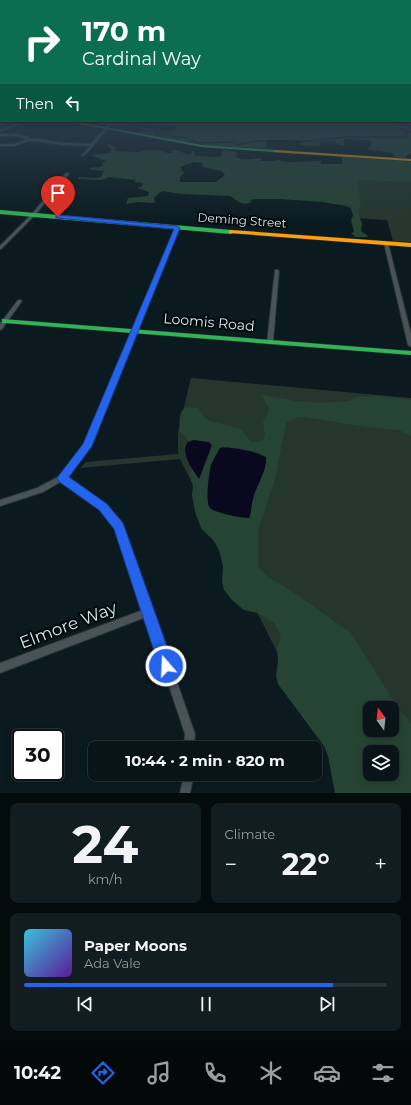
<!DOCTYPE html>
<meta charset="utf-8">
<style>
body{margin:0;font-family:Montserrat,sans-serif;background:#111d20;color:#f1f3f6;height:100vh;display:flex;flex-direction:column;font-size:15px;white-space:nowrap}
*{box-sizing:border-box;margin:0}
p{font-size:13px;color:#989ea1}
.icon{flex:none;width:22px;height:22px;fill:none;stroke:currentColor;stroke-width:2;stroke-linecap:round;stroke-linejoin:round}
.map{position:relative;height:793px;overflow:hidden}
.drawer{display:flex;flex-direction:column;gap:10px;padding:10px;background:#040b0d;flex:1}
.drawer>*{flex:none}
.hud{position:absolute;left:0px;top:0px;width:411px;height:122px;box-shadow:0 2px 10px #0003,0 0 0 1px #293336;background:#0b6e4f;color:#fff;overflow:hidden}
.needle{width:26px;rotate:345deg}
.tools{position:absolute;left:363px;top:701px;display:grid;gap:8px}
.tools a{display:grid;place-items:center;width:36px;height:36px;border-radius:8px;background:#081417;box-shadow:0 2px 10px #0003,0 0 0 1px #293336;font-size:20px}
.speed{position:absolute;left:12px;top:729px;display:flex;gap:8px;font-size:20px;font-weight:700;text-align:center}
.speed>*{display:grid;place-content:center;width:52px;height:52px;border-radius:50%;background:#081417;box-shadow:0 2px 10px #0003,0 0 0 1px #293336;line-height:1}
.speed .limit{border:2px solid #111;border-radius:6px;background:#fff;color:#111}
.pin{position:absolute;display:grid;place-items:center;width:34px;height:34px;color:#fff;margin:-41px -17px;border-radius:50% 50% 50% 0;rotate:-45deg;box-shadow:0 0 4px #0007}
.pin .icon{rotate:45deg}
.me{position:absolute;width:44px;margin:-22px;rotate:341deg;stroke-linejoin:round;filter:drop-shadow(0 0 3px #0008)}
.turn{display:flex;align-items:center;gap:14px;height:84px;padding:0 16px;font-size:18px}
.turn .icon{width:52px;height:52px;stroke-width:2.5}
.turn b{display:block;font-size:28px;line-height:34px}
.then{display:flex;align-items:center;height:38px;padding:0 16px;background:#0003;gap:8px;font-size:15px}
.big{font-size:30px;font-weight:700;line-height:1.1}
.drawer .tile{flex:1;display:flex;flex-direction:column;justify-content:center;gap:6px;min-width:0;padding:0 14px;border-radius:8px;background:#111d20}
.drawer .dial{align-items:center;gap:0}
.dial b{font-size:52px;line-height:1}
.song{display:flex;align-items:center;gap:12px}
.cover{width:48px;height:48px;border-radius:6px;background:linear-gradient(135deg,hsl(190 70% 55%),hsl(270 70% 35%))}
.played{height:4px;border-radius:2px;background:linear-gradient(90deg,#2563eb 85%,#293336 85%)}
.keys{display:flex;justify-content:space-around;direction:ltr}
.heat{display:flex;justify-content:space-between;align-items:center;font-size:22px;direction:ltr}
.drawer .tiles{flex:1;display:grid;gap:10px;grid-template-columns:1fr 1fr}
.tile:last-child{grid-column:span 2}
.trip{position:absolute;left:88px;top:741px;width:234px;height:40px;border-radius:8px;background:#081417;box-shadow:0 2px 10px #0003,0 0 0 1px #293336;font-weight:700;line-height:40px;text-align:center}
.menu{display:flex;height:64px;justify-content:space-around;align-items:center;background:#030809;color:#989ea1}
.menu .icon{width:28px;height:28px}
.menu .selected{color:#2563eb}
.menu b{font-size:18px;color:#f1f3f6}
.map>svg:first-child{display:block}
.green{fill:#25372d;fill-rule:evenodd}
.forest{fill:#264433;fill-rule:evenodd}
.water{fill:#09081f}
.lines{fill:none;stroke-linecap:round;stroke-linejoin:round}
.stream{stroke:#09081f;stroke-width:1}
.street-casing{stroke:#283336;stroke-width:2}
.fast-casing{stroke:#283336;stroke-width:1}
.slow-casing{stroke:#283336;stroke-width:1}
.street{fill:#485257;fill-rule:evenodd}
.fast{fill:#30b455;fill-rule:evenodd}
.slow{fill:#ff9f0a;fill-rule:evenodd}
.route{fill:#2563eb;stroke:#184099}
.labels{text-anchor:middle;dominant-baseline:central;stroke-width:4;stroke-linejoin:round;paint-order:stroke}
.far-street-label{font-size:12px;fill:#d7e8ee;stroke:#01080b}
.street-label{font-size:14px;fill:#d7e8ee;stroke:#01080b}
.near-street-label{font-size:17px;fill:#d7e8ee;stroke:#01080b}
</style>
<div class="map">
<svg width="411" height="793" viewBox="0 0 411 793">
<rect width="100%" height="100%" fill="#0a1a1f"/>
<path class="green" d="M343 157 411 162V242L393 241 387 220 355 218Z
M191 378 411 398V793H348L180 459 80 468 86 462 178 454V432ZM370 708H392V730H370ZM370 752H392V774H370Z"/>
<path class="forest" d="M410 119 411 124H407L405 122 397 123 411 127V154L406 156V158L394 157 393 153 367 149 372 144 370 140 344 139V145H339L335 142 336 140 319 142 320 146 300 145 301 142 300 140H267L266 148 212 146 139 133 138 132H154L129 126 117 125 116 123C133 120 165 139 179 128L155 123V121H410Z
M108 144 115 147 116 151 139 152 145 150H158L168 153H172V150H176L189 155 193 151H195L194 154 195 156 216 157 221 156 223 150 237 152 236 157C244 162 254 157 262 159L260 161H275L277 159C287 166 311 159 322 161L320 163 322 164H342V158L340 156 411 161V182L358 180 357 183 361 202 358 212 362 224 361 231 367 235 368 237H355L351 233 354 232 351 220 353 216 351 208 346 206 323 202 280 199H253L251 200 250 203C241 206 237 200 230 196L181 194 162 191 154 198 155 202 153 203 137 202 126 204 128 198 148 196 149 192 137 188 142 186 143 183 134 182 136 180 109 177 102 180 78 179 79 177 97 178 101 177 104 171 92 170 88 168 100 167 103 165 102 163 106 161 91 155 109 153 112 149 106 145ZM193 162 202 163 203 167 221 171 225 175 216 182H180V177L184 173 180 167Z
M261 395 295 401 320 403 349 401 357 397 378 396 411 400V436L399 430 367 427 305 417H297L286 423 275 479 258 531V566L267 576 299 596 351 633 393 700 411 724V793H335L328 756 324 746 278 684 276 676 278 661 277 648 281 636 274 623 257 613 244 610 232 600 224 590 222 582 223 566 219 550 213 540 201 528 195 512 192 495 193 486 190 475 192 468 200 479 212 446 194 440 188 442 185 436 179 431C181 422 177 411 187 407L198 408 205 418 210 421 241 429 251 442 261 441 264 439 265 434 263 422 266 417 269 408ZM220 448C231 446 257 452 266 458 265 472 258 485 253 497 251 505 252 511 247 518L216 511 209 506C205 487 210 466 220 448ZM370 708H392V730H370ZM370 752H392V774H370Z"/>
<path class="water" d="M194 440 209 442 212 445 199 479C193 470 179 452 188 442Z
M220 448C229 446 258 452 266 457 267 472 256 485 253 499 251 506 252 512 249 518 242 518 215 513 210 508 205 503 209 472 211 465 213 459 217 454 220 448Z"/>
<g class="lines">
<path class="stream" d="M27 121 29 122 12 129 48 138 93 122 122 124 124 126 145 127 160 133 154 134 161 136 167 134 174 137 186 138 199 143 234 142 237 145 255 141 300 142 346 137H408L409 136 404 133 411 132
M394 121 392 123 399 126V128L411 132"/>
<defs>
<path id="street" d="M23 121H26L0 132V130Z
M112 121H114L94 144V146H93L83 156 82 155 90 146 62 145 37 141H28L14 146H0V144H14L26 140V139L17 136H0V134H17L28 137 29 139H37L62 143 91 144Z
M66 173 69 174 34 216 1 249H0V246L32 214Z
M176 227 179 228 90 446 66 477 106 505 123 527 195 734 194 748H184L185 734 146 617 0 673V663L143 610 116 528 100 509 62 481 43 492 0 506V500L37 488 60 476 84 445Z
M385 242 388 243 411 334V347L408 345 384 243Z
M275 270H277L279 271 273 342 270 344 267 342Z
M18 300H20L22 301 2 329 0 330V324Z
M184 774H194L190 793H180Z"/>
<path id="fast" d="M64 121H72L202 145 275 150 277 151 275 152 202 147Z
M0 210 231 230 234 232 231 234 0 214Z
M2 319 411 351V355L5 323H2Z"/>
<path id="slow" d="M275 150 411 159V161L273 152Z
M231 230 411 243V247L229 233V231Z"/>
</defs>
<use href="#street" class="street-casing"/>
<use href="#fast" class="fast-casing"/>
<use href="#slow" class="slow-casing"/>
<use href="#street" class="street"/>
<use href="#fast" class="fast"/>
<use href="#slow" class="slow"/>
</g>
<linearGradient id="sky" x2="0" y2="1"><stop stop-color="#060e11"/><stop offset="0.51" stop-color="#2d3e4d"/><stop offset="1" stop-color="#2d3e4d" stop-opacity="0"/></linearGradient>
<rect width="411" height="225" fill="url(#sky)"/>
<path class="route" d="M58 215 177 226 180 228 92 446 69 477 107 504 123 523 174 666 171 671 166 673 161 671 159 666 114 529 99 510 58 481 57 478 83 444 174 229 56 218V216Z"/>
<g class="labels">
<g class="far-street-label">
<text transform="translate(242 220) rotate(4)">Deming Street</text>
</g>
<g class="street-label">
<text transform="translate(209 322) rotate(5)">Loomis Road</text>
</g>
<g class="near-street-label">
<text transform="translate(68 625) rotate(-21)">Elmore Way</text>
</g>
</g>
</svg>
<div class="tools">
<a><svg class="needle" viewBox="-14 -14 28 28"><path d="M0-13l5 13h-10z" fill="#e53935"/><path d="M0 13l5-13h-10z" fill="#989ea1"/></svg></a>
<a><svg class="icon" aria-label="layers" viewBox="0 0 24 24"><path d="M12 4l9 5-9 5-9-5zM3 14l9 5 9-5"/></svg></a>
</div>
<div class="speed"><div class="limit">30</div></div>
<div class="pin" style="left:58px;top:217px;background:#d93025"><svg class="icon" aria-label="arrive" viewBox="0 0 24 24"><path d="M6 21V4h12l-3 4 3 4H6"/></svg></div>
<svg class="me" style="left:166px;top:666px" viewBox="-20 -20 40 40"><circle r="17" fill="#2563eb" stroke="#fff" stroke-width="3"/><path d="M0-11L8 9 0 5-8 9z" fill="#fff"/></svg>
<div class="trip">10:44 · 2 min · 820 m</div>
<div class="hud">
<div class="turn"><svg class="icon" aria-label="right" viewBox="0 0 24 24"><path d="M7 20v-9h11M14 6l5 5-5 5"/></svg><div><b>170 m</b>Cardinal Way</div></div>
<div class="then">Then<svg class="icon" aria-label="left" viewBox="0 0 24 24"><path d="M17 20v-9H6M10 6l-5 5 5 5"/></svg></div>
</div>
</div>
<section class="drawer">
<div class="tiles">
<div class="tile dial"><b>24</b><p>km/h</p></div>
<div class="tile"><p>Climate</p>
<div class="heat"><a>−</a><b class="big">22°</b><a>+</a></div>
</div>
<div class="tile">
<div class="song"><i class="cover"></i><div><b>Paper Moons</b><p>Ada Vale</p></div></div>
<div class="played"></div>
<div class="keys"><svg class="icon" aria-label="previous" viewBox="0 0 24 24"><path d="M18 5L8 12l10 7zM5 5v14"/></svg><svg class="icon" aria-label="pause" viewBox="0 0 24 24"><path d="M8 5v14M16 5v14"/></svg><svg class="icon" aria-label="next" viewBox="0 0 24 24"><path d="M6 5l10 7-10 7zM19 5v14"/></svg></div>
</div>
</div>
</section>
<nav class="menu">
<b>10:42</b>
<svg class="icon selected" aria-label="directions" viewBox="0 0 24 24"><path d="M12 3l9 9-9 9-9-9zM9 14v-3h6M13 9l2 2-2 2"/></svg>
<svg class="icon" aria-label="music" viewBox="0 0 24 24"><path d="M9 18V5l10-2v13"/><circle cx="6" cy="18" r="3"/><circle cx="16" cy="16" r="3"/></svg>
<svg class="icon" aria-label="phone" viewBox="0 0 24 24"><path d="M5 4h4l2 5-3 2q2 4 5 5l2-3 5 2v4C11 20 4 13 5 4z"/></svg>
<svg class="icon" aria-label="climate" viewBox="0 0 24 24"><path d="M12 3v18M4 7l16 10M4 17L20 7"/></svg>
<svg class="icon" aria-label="car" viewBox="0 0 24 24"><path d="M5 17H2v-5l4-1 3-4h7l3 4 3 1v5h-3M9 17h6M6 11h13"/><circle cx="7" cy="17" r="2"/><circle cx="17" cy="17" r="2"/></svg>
<svg class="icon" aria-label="filters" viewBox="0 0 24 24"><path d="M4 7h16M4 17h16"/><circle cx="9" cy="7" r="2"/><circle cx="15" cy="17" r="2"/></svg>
</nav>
